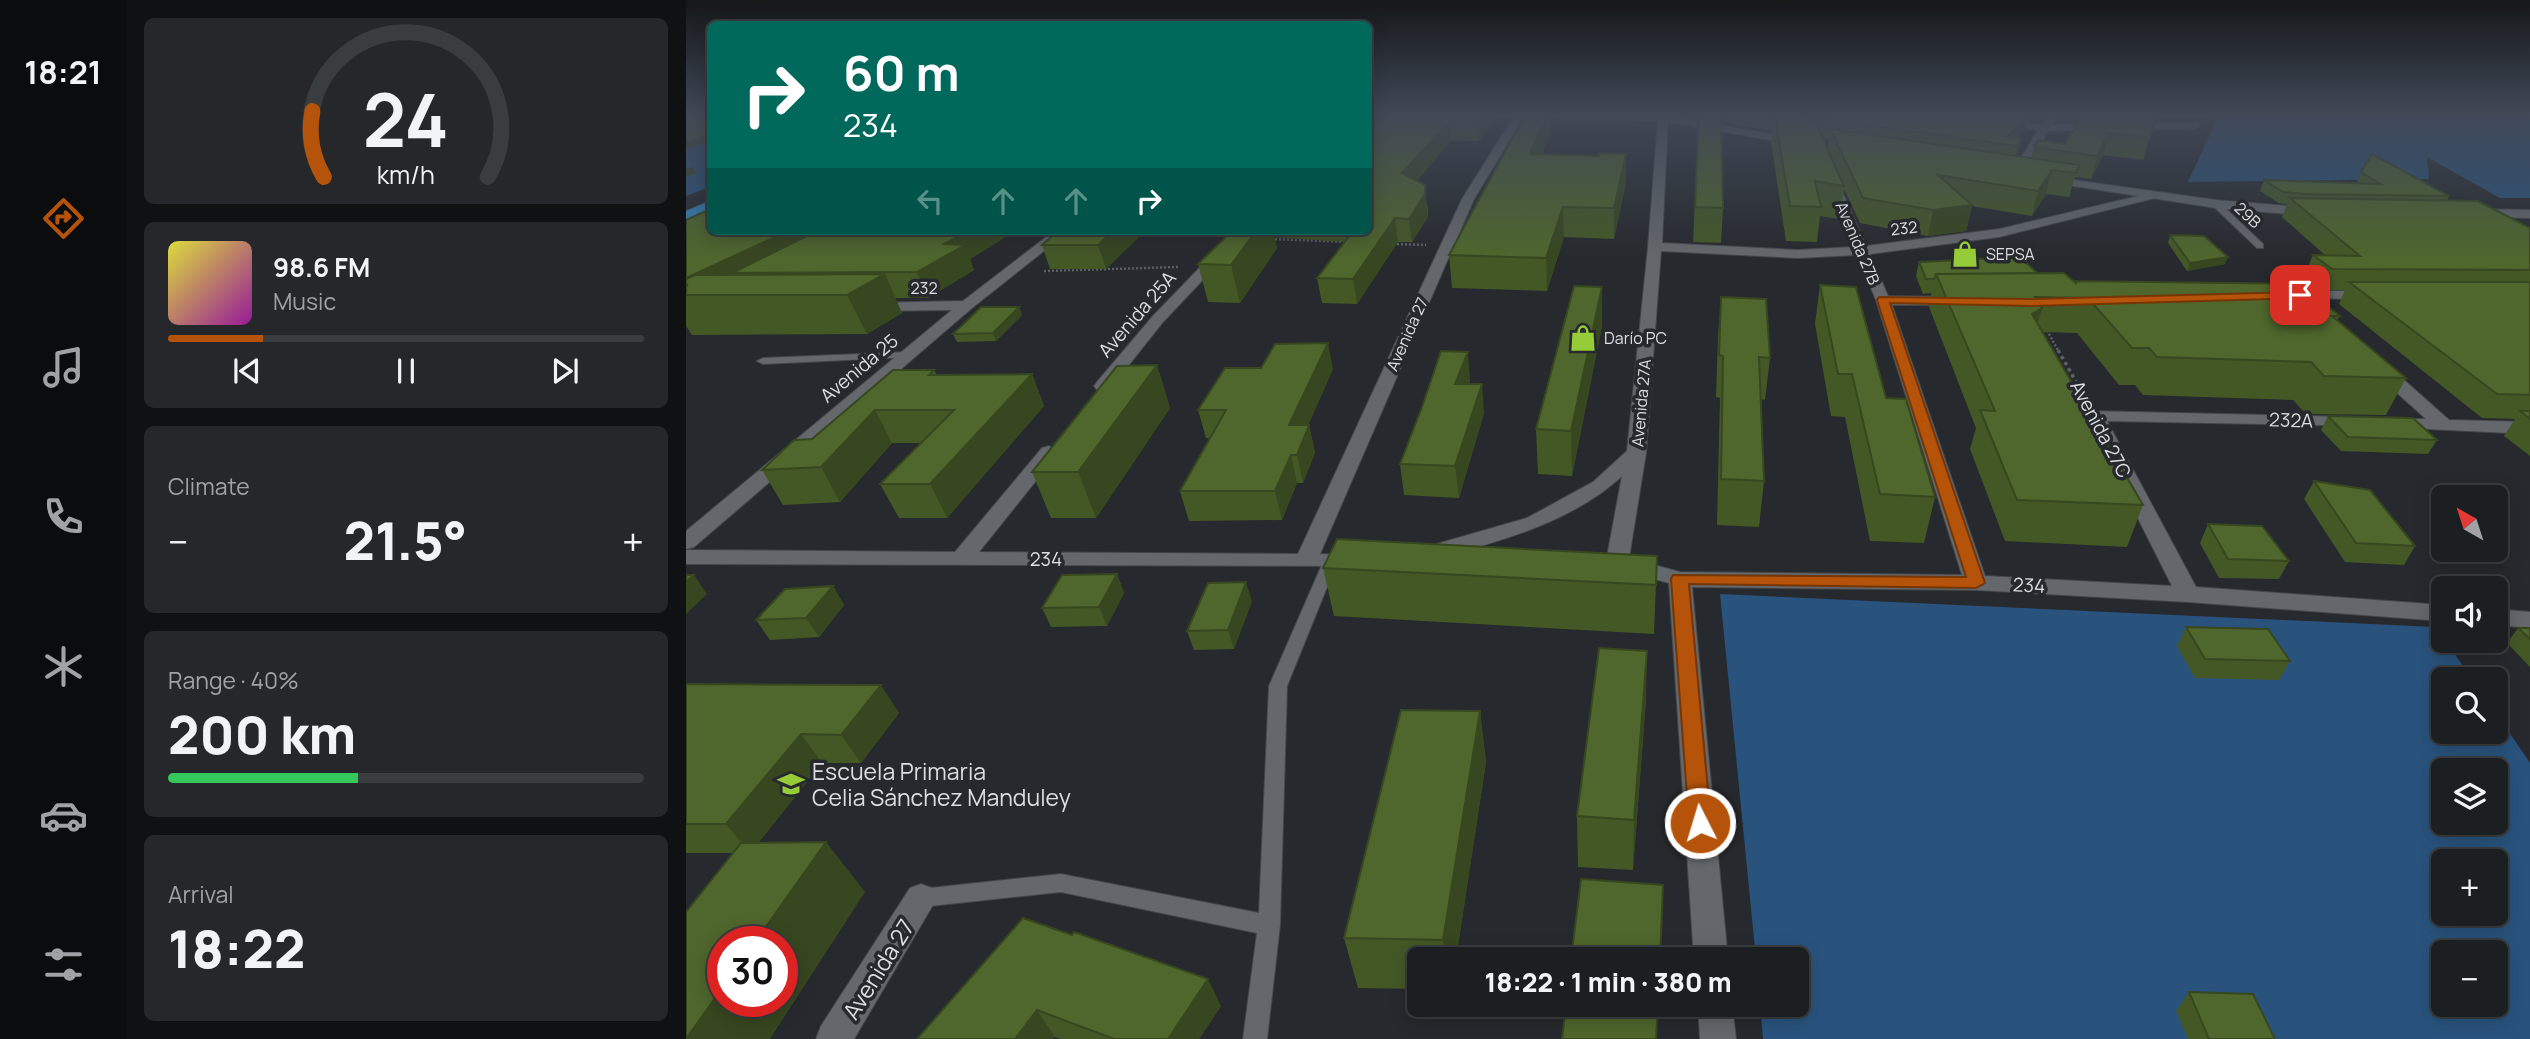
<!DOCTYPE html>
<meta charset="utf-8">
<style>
body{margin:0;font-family:Manrope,sans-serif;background:#25272a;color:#f1f3f6;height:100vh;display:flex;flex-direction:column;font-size:26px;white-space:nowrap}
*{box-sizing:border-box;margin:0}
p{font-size:23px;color:#a0a2a5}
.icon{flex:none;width:38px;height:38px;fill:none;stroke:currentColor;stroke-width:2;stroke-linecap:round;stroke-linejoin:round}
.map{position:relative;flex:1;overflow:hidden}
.sheet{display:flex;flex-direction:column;gap:18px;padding:18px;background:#0f1113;width:560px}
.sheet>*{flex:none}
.hud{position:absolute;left:21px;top:21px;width:665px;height:214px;border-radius:10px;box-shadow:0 4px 18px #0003,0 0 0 2px #3a3d40;background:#00695c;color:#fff;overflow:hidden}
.needle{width:46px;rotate:321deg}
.fabs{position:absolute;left:1745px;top:485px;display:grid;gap:14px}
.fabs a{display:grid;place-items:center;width:77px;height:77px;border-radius:10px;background:#1c1f22;box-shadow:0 4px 18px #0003,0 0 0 2px #3a3d40;font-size:35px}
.speed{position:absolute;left:21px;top:926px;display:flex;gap:14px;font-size:35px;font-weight:700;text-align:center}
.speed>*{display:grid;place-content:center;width:91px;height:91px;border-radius:50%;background:#1c1f22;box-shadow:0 4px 18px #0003,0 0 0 2px #3a3d40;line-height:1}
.speed .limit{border:10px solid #d22;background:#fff;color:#111}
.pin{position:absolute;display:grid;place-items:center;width:60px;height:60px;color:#fff;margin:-30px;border-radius:14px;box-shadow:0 4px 10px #0006}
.me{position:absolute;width:77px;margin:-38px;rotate:355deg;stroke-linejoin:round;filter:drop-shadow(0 0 5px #0008)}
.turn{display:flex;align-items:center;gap:24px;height:147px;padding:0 21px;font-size:32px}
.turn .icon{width:91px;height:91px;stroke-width:2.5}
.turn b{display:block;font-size:49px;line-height:60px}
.lanes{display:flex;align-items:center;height:66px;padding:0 21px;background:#0003;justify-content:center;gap:35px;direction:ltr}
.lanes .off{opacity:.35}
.big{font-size:52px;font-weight:800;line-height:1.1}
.sheet .tile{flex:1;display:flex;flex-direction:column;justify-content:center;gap:10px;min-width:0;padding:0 24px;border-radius:10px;background:#25272a}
.sheet .dial{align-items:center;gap:0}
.dial svg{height:182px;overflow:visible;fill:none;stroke:#3a3d40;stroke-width:7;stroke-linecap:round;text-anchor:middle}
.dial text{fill:#f1f3f6;stroke:none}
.song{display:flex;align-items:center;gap:21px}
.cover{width:84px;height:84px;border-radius:10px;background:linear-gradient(135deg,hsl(60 70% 55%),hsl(300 70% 35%))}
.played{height:7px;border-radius:4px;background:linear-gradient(90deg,#b45309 20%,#3a3d40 20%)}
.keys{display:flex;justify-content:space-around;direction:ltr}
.heat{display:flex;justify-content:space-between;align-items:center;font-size:38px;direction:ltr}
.charge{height:10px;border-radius:5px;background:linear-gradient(90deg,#34c759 40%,#3a3d40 0)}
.trip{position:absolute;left:721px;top:947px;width:402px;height:70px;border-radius:10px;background:#1c1f22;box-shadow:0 4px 18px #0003,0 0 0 2px #3a3d40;font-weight:800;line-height:70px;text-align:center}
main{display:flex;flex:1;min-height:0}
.tabs{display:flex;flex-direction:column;width:126px;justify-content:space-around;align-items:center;background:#0b0c0e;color:#a0a2a5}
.tabs .icon{width:49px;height:49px}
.tabs .on{color:#b45309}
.tabs b{font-size:32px;color:#f1f3f6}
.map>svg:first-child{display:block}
.green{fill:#29537d;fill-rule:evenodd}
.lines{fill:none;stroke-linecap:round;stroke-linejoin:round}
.lane-casing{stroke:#44474a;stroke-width:2}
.street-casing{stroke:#44474a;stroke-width:2}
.secondary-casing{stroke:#44474a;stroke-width:2}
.primary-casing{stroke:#44474a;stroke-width:2}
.path-far1{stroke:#5d6063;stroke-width:2.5;stroke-dasharray:2 2;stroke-linecap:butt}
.path{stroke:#5d6063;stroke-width:3.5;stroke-dasharray:3.5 3.5;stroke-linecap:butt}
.lane{fill:#64686c;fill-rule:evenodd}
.street{fill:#64686c;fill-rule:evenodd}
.secondary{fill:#64686c;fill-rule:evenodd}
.primary{fill:#3581bf;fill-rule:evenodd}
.wall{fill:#445826;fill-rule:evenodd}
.shaded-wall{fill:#37471f}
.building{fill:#4f662c;stroke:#37471f;stroke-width:2}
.route{fill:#b45309;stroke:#753606;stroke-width:2}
.labels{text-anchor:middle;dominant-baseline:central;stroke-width:7;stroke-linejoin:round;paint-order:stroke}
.far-street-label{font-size:16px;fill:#dcdee1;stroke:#26292d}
.far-poi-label{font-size:16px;fill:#dcdee1;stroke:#26292d;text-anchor:start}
.street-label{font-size:19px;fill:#dcdee1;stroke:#26292d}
.near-poi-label{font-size:23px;fill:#dcdee1;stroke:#26292d;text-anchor:start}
.near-street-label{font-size:23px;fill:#dcdee1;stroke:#26292d}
</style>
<main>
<nav class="tabs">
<b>18:21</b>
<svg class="icon on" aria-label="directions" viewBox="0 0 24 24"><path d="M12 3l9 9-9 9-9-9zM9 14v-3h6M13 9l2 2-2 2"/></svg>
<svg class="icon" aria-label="music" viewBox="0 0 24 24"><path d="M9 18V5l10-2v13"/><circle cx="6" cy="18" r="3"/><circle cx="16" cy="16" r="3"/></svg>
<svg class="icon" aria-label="phone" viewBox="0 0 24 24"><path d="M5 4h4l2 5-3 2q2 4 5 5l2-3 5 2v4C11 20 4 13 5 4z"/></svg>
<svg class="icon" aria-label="climate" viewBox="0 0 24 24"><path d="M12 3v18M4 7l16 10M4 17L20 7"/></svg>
<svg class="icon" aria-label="car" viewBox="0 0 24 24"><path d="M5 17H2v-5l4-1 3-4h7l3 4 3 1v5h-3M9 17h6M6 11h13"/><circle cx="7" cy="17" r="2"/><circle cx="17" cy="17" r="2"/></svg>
<svg class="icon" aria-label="filters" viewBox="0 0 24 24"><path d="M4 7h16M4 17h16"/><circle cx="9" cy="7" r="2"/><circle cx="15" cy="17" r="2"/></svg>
</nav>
<section class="sheet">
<div class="tile dial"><svg viewBox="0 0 100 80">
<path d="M14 69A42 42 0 1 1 86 69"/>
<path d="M14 69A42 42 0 0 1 9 40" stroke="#b45309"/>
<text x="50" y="56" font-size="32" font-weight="700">24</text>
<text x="50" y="72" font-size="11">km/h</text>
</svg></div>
<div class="tile">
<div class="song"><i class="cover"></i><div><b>98.6 FM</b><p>Music</p></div></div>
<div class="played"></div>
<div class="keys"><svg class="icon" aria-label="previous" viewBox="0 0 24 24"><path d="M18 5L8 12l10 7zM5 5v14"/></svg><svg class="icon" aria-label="pause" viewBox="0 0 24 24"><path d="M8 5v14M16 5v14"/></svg><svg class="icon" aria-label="next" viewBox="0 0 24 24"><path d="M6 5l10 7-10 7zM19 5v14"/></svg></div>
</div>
<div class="tile"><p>Climate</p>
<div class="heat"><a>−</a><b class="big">21.5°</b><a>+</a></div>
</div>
<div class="tile"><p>Range · 40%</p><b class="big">200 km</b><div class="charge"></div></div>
<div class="tile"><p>Arrival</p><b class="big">18:22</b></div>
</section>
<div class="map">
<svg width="1844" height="1039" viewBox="0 0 1844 1039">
<rect width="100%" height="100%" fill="#26292d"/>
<path class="green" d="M0 113H24V187L0 196Z
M1534 113H1844V198H1814L1741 157 1743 179 1502 182Z
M1034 594 1750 627 1786 679H1757V732H1810V713L1844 763V1039H1077L1074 1005 1111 1004V959H1070ZM1757 770H1810V822H1757ZM1757 861H1810V914H1757ZM1757 952H1810V1004H1757Z"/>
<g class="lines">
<defs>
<path id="lane" d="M1527 202H1533L1577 244V248H1571L1527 206Z
M221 352 226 355 225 357 77 364 71 361 77 358Z
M645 555 652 560 601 686 594 925 581 1039H557L571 933 375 892 235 907 228 905 225 898 228 891 235 889 375 874 573 913 583 686 638 560Z"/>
<path id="street" d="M830 113H840L788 199 634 554 678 556 681 561 678 566 0 564V550L269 552 356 448 363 446 373 452 293 552 612 554 776 199Z
M1363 113H1373L1366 125 1509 123 1514 126 1509 129 1362 131 1335 176H1327L1325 174 1352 130 1312 127 1307 124 1312 121 1356 125Z
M977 115 982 118 976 243 1112 250 1167 247 1139 180 1145 177 1151 180 1180 246 1313 229 1469 192V198L1313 237 1184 254 1202 296 1272 297 1279 301 1272 305H1206L1299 576 1486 586 1400 415 1403 411 1667 417 1673 418 1676 422 1673 426 1421 421 1510 587 1757 605V621L1502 602 1290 590 1006 587 1042 959H1008L983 583 923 567 920 562 936 476C884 524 808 543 741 561L733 559 730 554 733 549 841 518 907 482 941 451 962 247 972 118ZM975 251 1112 258 1171 255 1190 300 1276 575 994 572 943 558 960 453Z
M368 231H383L286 308 8 547 0 549V531L266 310 187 311 179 306 182 303 277 301Z
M549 231H563L477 322 423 390H411L408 386 411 382 467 316Z
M1601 291H1684L1691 295 1684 299 1596 298 1594 295Z
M1694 363 1700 364 1763 420 1844 422V434L1700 427 1697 423 1700 419H1740L1688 372 1686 368Z
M1810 609 1844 612V628L1810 625Z
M235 884 246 888 251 898 168 1039H130L135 1026 224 888Z
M1012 1004H1046L1050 1039H1014Z"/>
<path id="secondary" d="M779 113 977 115 1113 139 1118 142 1113 145 977 121 784 116Z
M1359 176 1530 200 1626 208 1632 212 1626 216 1530 208 1355 181V177Z
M1787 209 1844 210V218L1783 216V210Z"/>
<path id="primary" d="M24 201V209L0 219V211Z"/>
</defs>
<use href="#lane" class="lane-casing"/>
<use href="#street" class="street-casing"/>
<use href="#secondary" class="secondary-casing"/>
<use href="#primary" class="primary-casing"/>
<path class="path-far1" d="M585 239 663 242
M707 244 740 245
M358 271 493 267
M1359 327 1373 352"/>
<path class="path" d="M1372 350 1400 399"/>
<use href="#lane" class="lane"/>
<use href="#street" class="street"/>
<use href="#secondary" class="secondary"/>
<use href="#primary" class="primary"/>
</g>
<path class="wall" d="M682 113H808V119L793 141 765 140 731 181 742 207V217L726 242H712L671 304 636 303 631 278 659 242 588 237 591 248 554 303 522 302 512 264 546 231H682Z
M840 113H863L864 134 856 155 913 156 940 154V182L928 239 878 237 861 291 766 288 763 255Z
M1013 113H1127L1123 118 1127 119 1131 113H1353L1346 121H1341L1339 131 1333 139 1331 156 1345 158 1348 147 1379 144 1398 113H1527L1525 117 1469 119 1457 160 1417 155 1405 179 1389 177 1383 197 1360 194 1346 216 1286 206 1280 231 1242 236 1174 223 1158 189 1154 219 1134 216 1131 242 1100 241 1085 142 1086 131 1035 122 1037 208 1035 243 1007 242ZM1137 139 1143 140 1141 149Z
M1675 172 1763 196 1761 201 1844 228V456L1818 436 1829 419 1796 418 1653 304 1659 290H1636L1618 276 1627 255 1640 256 1596 217 1601 204 1593 203 1574 191 1578 180 1670 183Z
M0 220 24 231H329L284 259 288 270 242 298H209L216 313 181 334 6 335 0 326Z
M372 231H512L510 234H456L420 269H364L356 245Z
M1484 235 1539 264 1501 271 1482 243Z
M1233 262 1351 273 1388 282 1654 316 1651 320 1720 378 1700 415 1620 414 1607 400 1457 395 1449 385H1433L1391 333 1357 332 1457 505 1441 547 1319 541 1284 449 1290 428 1243 307 1245 293 1237 294 1230 276Z
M1134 285 1200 398 1249 497 1238 543 1184 541 1159 417 1145 416 1129 324Z
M1035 297 1084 358 1079 400 1075 399 1078 481 1073 527 1031 525 1034 398 1030 397 1032 336Z
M333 307 336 315 310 341 271 342 267 334Z
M916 326 886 476 852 474 850 429Z
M471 365 484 408 410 518H365L346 472Z
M647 369 622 425H623L629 453 617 483H611L596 520 503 521 494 491 524 438H520L512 410Z
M248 370 251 375 346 374 358 406 261 518H213L194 484 235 443H206L154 502 97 505 76 470 126 439Z
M784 380 783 384 798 413 773 498 718 495 714 464Z
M1642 416 1751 440 1742 454 1655 451 1635 430Z
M1628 481 1729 546 1718 565 1659 562 1618 499Z
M1522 524 1603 561 1593 579 1533 578 1514 543Z
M971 556 968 634 648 616 637 568Z
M431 574 438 593 421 626 365 627 356 608Z
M147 586 158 605 133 637 84 640 70 620Z
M566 601 548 649 508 650 501 631Z
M1500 627 1604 661 1593 680 1509 678 1491 646Z
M1832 628H1844V667L1821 643Z
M0 684 213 713 175 763H136L73 842 179 892 46 853H0Z
M960 700 947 870 892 867 891 816Z
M794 711 800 762 770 959H733V989L672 988 658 938Z
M337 918 535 1006 513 1039H375L369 1037 231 1039Z
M1503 992 1589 1039H1502L1490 1011Z"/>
<path class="shaded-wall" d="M797 113H808V119L793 141 791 121Z
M861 113H863L864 134 845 182 844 154Z
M1113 113H1127L1110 135 1112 115Z
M1342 113H1343L1339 131 1328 145 1322 137Z
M1348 113H1353L1346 121Z
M764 121 765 140 719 195 716 173Z
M1423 133 1417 155 1405 179 1411 156Z
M24 135V141L0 149V142Z
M1336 139 1330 160 1326 167 1331 146Z
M940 154V182L928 239V208Z
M7 167 10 173 0 177V169Z
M1366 170 1360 194 1346 216 1352 191Z
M739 185 742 217 726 242 723 219Z
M1286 205 1280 231 1242 236 1247 210Z
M877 207 878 237 861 291 860 258Z
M709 218 712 242 671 304 667 279Z
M102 231H163L46 273 53 285 0 278Z
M281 231H329L284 259 288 270 242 298 231 272 258 244Z
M427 231H456V234L420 269 412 245Z
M570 231H587L591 248 554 303 545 265Z
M1542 257 1539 264 1501 271 1504 263Z
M199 274 216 313 181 334 161 295Z
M916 287V326L886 476 885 431Z
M333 307 336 315 310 341 307 333Z
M1356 308 1346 344V314Z
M642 343 647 369 610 453 603 425Z
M782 352 784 380 772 413 769 384Z
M471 365 484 408 410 518 392 472Z
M346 374 358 406 261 518 244 484Z
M796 384 798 413 773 498 769 466Z
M189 410 206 443 154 502 135 467Z
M623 425 629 453 617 483 611 455Z
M605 455 611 483 596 520 589 491Z
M431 574 438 593 421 626 413 607Z
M8 575 21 594 0 614V582Z
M560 582 566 601 548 649 542 630Z
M147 586 158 605 133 637 120 618Z
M961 651 960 700 947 870 948 820Z
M195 685 213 713 175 763 155 735Z
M794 711 800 762 770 959H760L757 940Z
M115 734 136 763 64 853 40 824Z
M140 842 179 892 84 1039H0L37 987V1001H96V942H69Z
M522 979 535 1006 513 1039H482Z
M351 1010 369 1037 367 1039H329Z"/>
<path class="building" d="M0 113H24V135L0 142Z
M682 113H797L791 121H764L716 173 739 185V194L723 219 709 218 667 279 631 278 667 231H682Z
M840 113H861L844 154 913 156 914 153 940 154 928 208 877 207 860 258 763 255Z
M1013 113H1035L1037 208 1009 207Z
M1088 113 1128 119 1158 186 1129 181 1135 207 1104 206Z
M1131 113H1342L1322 137 1336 139 1331 146 1127 117Z
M1398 113H1471L1464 138 1423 133 1411 156 1348 147 1352 140 1379 144Z
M1144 129 1393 165 1390 173 1366 170 1352 191 1252 175 1286 205 1247 210 1177 198Z
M1686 154 1763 196 1619 194 1597 192 1578 180 1695 184 1675 172Z
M1604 198 1792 201 1844 228V270L1646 269 1627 255 1674 256Z
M24 209V231H102L0 278V220Z
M131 231H281L258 244 279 245 231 272 46 273Z
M372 231H427L412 245H356Z
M546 231H570L545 265 512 264Z
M1484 235 1518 236 1542 257 1504 263Z
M1334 257 1351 273 1250 274 1248 279H1240L1233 262Z
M1378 273 1391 284 1388 281 1614 284 1654 316H1646L1720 378 1638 376 1625 362 1471 357 1463 348H1446L1402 298 1349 297 1356 308 1346 314 1457 505 1331 500 1294 410 1309 411 1250 274Z
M199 274 161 295H0V286L2 285H0V279L9 275Z
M1663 282H1844V395L1811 394Z
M1134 285 1170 287 1200 398 1220 399 1249 497 1194 494 1166 374H1152Z
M888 286 916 287 885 431 850 429Z
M1035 297 1080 299 1084 358 1073 357 1078 481 1035 479 1037 356 1033 355Z
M295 307H333L307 333 267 334Z
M642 343 603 425H623L611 455H605L589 491H494L540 410H512L539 368H575L589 344Z
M755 351 782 352 769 384H796L769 466 714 464 736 407Z
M471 365 392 472H346L431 366Z
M207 370H248L243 375 346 374 244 484H194L268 410H189L135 467 76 470 108 440 126 439Z
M1834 411H1844V419Z
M1642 416 1727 418 1751 440 1662 437Z
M1628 481 1684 490 1729 546 1670 543Z
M1522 524 1576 526 1603 561 1542 559Z
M651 539 971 556 970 585 637 568Z
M431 574 413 607 356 608 376 575Z
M0 575H8L0 582Z
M560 582 542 630 501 631 522 583Z
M147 586 120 618 70 620 99 589Z
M1500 627 1582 629 1604 661 1519 659Z
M1832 628H1844V639Z
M913 648 961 651 948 820 891 816Z
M0 684 195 685 155 735 115 734 40 824H0Z
M715 710 794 711 757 940 658 938Z
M140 842 69 942H37V987L0 1039V912L55 843Z
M895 879 977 885 974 959H885Z
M337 918 386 935 388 932 522 979 482 1039H428L351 1010 329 1039H231Z
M1503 992 1567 994 1589 1039H1523Z
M880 1004H972L970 1039H876Z"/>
<linearGradient id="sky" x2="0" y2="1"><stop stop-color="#151719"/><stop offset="0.44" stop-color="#414957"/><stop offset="1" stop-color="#414957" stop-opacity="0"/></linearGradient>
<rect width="1844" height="259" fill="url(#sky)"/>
<path class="route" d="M1614 292 1617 293V298L1345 306 1204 303 1299 583 1290 588 1003 584 1025 823 1022 830 1014 833 1006 830 1003 823 985 579 987 575 1280 577 1191 300 1193 297 1345 299Z"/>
<defs>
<symbol id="shop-bare" viewBox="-9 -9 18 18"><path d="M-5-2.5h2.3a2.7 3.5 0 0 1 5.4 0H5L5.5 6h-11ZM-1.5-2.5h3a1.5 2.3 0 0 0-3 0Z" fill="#97cc39" stroke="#26292d" stroke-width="2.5" paint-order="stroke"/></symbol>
<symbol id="school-bare" viewBox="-9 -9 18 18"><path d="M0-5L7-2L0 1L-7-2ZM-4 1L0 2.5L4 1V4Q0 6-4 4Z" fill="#97cc39" stroke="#26292d" stroke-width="2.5" paint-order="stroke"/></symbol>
</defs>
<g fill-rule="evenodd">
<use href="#shop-bare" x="1260" y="235" width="38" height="38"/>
<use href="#shop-bare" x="878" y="319" width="38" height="38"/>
<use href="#school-bare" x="86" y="765" width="38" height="38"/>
</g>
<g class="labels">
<g class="far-street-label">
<text transform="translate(1562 215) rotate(43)">29B</text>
<text transform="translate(1218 228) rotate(-7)">232</text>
<text transform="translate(1172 243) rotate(67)">Avenida 27B</text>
<text x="238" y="288">232</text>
<text transform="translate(721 334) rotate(-66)">Avenida 27</text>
<text transform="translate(955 403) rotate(-85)">Avenida 27A</text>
</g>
<g class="far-poi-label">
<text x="1300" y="254">SEPSA</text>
<text x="918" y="338">Darío PC</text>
</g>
<g class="street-label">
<text transform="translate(451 314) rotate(-49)">Avenida 25A</text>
<text transform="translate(173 368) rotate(-40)">Avenida 25</text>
<text transform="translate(1605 420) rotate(2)">232A</text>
<text transform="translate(1415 429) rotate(62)">Avenida 27C</text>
<text x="360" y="559">234</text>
<text transform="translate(1343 585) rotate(3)">234</text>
</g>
<g class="near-poi-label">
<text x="126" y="771">Escuela Primaria<tspan x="126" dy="26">Celia Sánchez Manduley</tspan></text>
</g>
<g class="near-street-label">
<text transform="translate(192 969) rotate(-58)">Avenida 27</text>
</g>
</g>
</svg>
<div class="fabs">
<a><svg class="needle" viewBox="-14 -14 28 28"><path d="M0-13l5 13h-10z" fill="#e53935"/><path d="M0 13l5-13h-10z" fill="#a0a2a5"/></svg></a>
<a><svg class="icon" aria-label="sound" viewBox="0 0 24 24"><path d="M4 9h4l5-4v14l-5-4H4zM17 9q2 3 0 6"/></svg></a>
<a><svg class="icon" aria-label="search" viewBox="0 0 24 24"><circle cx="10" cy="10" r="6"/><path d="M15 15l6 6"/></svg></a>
<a><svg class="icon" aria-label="layers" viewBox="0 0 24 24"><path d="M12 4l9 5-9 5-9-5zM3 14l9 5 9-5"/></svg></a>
<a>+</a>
<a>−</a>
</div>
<div class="speed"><div class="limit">30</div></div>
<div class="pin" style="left:1614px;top:295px;background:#d93025"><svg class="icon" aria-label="arrive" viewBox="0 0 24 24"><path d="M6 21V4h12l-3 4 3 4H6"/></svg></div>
<svg class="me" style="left:1014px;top:823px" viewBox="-20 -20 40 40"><circle r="17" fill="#b45309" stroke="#fff" stroke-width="3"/><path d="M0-11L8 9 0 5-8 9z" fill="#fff"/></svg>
<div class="trip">18:22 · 1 min · 380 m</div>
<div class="hud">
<div class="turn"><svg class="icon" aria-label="right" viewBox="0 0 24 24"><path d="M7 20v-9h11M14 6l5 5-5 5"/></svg><div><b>60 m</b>234</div></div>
<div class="lanes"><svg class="icon off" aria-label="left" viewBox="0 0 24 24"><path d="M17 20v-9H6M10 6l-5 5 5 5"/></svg><svg class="icon off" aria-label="ahead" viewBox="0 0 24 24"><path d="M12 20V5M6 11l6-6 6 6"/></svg><svg class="icon off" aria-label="ahead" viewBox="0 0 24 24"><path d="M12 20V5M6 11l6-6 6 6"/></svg><svg class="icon" aria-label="right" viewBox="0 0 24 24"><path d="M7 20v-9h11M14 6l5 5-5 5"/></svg></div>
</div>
</div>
</main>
